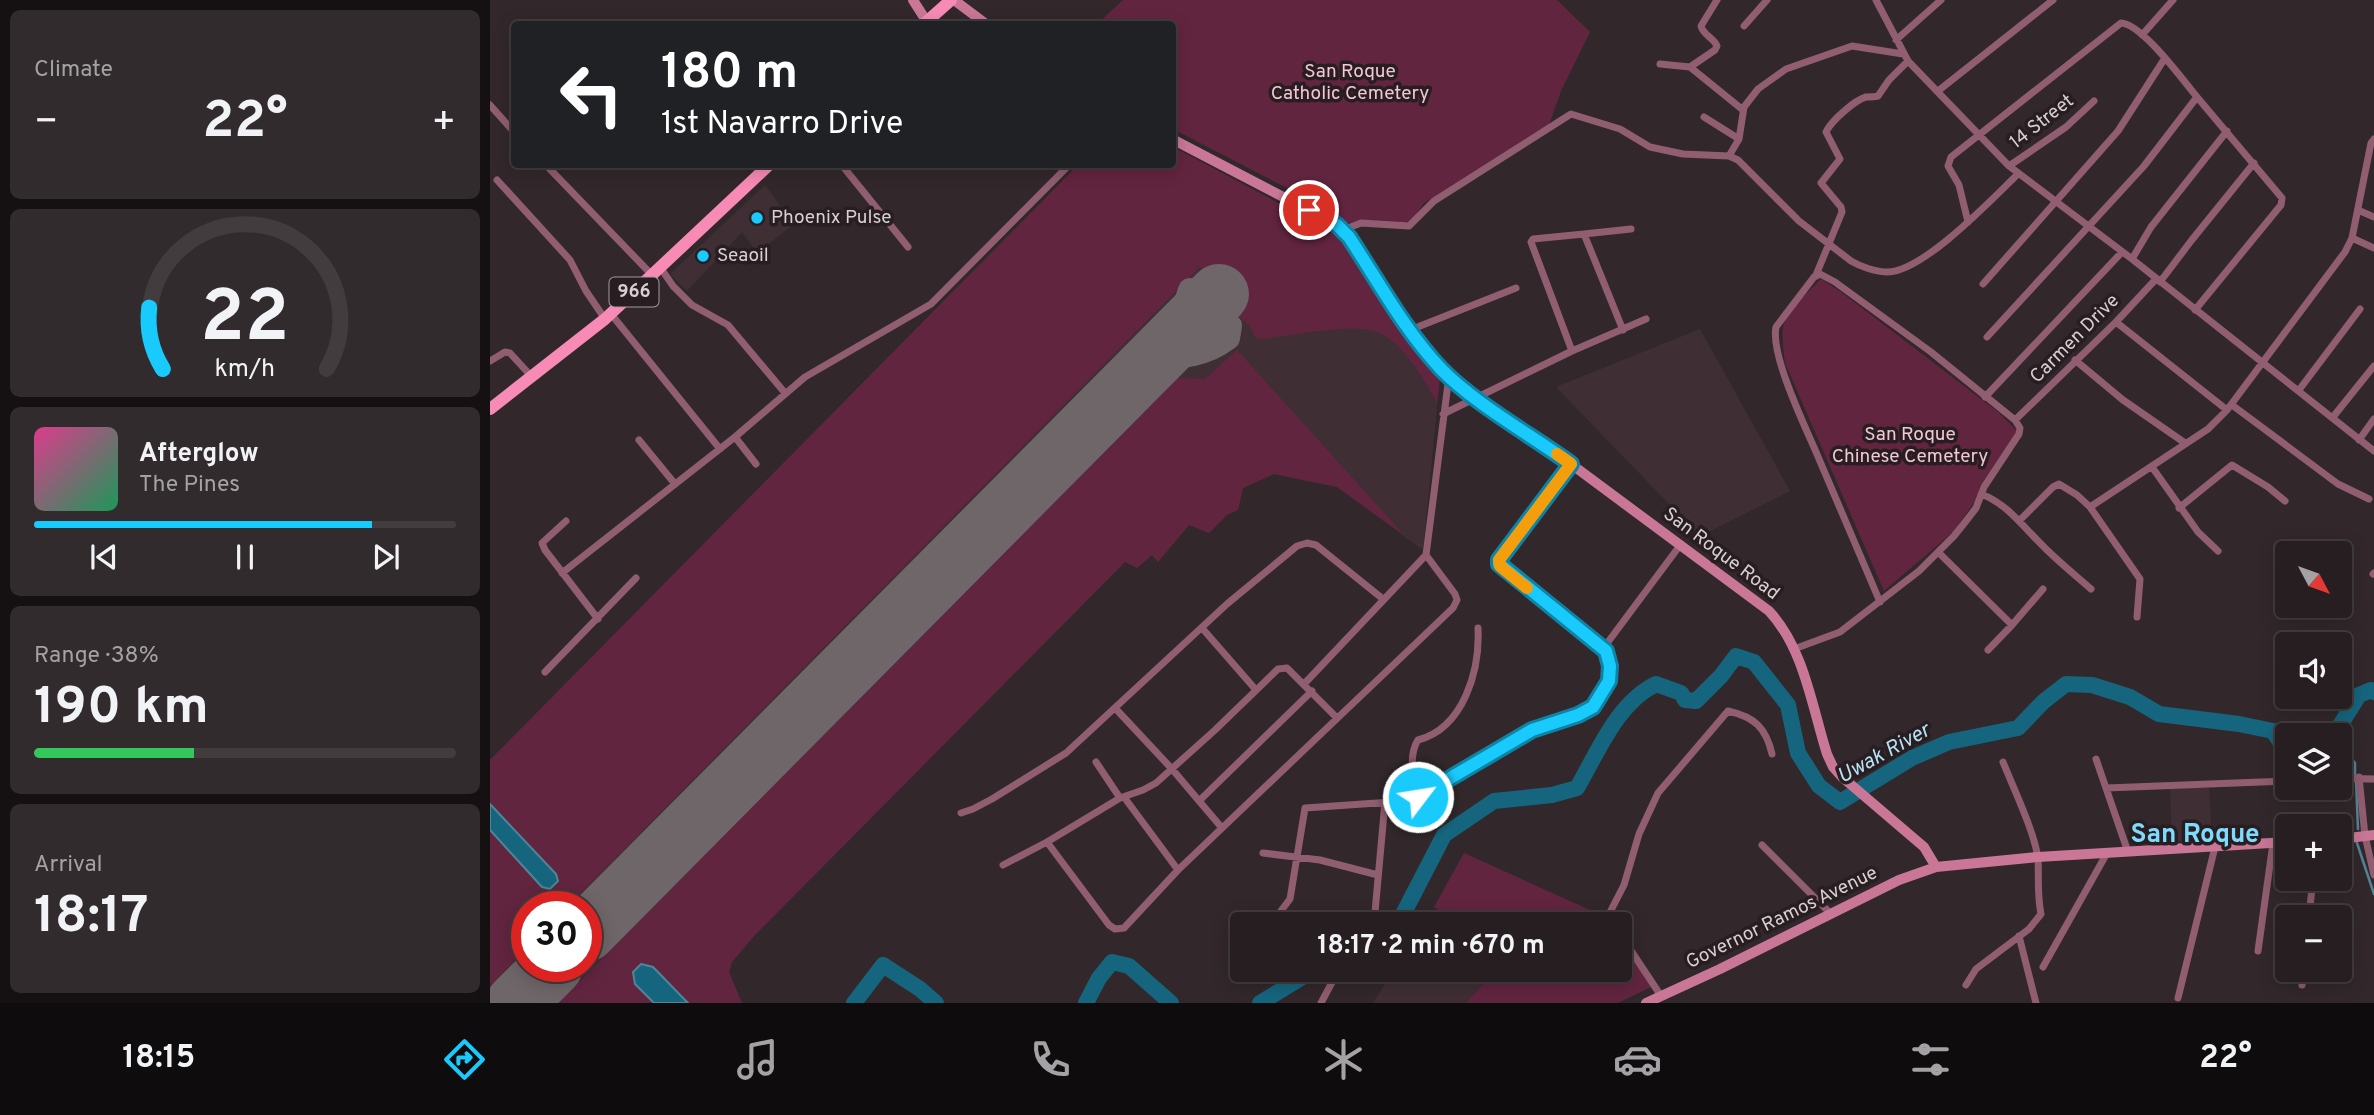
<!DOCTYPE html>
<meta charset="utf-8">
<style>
body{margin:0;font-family:Overpass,sans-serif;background:#322b2d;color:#f1f3f6;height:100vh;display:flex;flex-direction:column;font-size:26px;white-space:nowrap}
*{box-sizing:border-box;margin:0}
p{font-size:23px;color:#a4a2a5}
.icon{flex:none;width:38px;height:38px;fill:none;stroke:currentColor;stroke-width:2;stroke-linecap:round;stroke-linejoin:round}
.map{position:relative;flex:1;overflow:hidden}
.drawer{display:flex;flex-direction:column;gap:10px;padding:10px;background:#151012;width:490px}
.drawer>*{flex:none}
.top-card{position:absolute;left:21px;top:21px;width:665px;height:147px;border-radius:7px;box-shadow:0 4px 18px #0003,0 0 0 2px #423c3e;background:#202124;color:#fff;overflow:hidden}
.needle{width:46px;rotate:131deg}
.fabs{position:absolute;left:1785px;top:541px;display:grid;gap:14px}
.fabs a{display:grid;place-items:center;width:77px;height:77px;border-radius:7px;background:#261e20;box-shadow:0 4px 18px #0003,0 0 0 2px #423c3e;font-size:35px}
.speed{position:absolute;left:21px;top:891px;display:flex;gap:14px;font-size:35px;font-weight:700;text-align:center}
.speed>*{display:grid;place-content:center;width:91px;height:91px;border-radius:50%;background:#261e20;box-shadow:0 4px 18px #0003,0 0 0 2px #423c3e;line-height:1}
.speed .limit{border:10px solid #d22;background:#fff;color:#111}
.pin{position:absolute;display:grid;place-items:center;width:60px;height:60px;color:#fff;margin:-30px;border:4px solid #fff;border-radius:50%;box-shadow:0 2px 7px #0007}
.me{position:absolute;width:77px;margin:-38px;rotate:59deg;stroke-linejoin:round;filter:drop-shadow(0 0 5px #0008)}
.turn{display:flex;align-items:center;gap:24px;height:147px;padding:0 35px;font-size:32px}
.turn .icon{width:91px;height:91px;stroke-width:2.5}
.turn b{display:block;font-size:49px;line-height:60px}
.big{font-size:52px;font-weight:700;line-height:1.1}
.drawer .tile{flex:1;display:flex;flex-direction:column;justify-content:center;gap:10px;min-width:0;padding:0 24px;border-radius:10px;background:#322b2d}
.drawer .dial{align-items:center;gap:0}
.dial svg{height:182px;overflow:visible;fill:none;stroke:#423c3e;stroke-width:7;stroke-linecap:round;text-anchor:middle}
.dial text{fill:#f1f3f6;stroke:none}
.song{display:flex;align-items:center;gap:21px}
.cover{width:84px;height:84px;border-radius:10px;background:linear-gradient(135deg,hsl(330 70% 55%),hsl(150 70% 35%))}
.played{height:7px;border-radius:4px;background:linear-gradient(90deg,#19cafc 80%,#423c3e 80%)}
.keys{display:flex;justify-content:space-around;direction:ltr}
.heat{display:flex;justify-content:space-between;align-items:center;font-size:38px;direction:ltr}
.charge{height:10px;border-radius:5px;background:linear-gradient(90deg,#34c759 38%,#423c3e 0)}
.trip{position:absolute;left:740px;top:912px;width:402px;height:70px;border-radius:7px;background:#261e20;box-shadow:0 4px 18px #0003,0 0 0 2px #423c3e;font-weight:700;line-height:70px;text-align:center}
.menu{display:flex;height:112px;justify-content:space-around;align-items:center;background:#0f0c0d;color:#a4a2a5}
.menu .icon{width:49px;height:49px}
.menu .selected{color:#19cafc}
.menu b{font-size:32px;color:#f1f3f6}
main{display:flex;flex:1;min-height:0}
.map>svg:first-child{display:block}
.built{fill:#3f2f34;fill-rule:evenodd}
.green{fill:#62253f}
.water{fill:#16657e;stroke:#508597;stroke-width:2}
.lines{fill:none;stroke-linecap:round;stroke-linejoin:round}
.stream{stroke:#508597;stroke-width:2.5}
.river{stroke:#16657e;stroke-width:16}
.taxiway{stroke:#6f6669;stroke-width:24}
.runway{stroke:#6f6669;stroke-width:60}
.street{stroke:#915d70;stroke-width:7}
.secondary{stroke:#ca7797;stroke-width:10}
.primary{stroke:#f78bb5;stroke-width:12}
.route-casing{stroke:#1083a4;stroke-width:18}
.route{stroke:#19cafc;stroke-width:12}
.slow{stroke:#f59e0b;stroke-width:12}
.poi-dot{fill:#19cafc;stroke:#281e21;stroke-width:2.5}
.labels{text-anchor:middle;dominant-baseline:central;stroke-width:7;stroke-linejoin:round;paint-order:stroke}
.shield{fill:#281e21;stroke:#a29b9d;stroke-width:2}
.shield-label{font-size:18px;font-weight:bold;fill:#d7d0d2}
.park-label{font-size:19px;fill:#f2c6d5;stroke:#281e21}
.street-label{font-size:19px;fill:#d7d0d2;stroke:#281e21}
.poi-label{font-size:19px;fill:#d7d0d2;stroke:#281e21;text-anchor:start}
.water-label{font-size:21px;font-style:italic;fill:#b5e2f4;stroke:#281e21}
.district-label{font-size:26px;font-weight:bold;fill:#7fdbfd;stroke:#281e21}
</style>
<main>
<section class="drawer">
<div class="tile"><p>Climate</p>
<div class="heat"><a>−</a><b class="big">22°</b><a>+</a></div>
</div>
<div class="tile dial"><svg viewBox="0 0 100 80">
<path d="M14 69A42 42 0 1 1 86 69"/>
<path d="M14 69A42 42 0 0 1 8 42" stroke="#19cafc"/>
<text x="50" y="56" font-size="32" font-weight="700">22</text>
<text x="50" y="72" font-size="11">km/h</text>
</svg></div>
<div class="tile">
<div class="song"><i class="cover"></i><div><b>Afterglow</b><p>The Pines</p></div></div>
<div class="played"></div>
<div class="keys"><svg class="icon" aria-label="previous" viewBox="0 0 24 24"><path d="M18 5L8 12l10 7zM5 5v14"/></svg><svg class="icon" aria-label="pause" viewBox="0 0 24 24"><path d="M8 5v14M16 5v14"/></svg><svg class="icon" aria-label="next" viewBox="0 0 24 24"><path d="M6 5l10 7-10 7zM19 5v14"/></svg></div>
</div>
<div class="tile"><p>Range · 38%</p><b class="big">190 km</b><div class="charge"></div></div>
<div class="tile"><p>Arrival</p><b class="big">18:17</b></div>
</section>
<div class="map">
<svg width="1884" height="1003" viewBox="0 0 1884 1003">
<rect width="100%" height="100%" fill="#32282b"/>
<path class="built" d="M683 147 843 232 854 243 921 345 950 378 933 550 847 487 784 474 756 485 752 490 748 510 737 515 719 533 699 525 668 562 662 555 647 568 635 562 264 936 242 962 239 972 252 1003H0V760L588 165 682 164ZM37 906H96V966H37Z
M275 185 304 224 267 253 252 232 197 291 180 274Z
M1210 329 1300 491 1210 536 1066 387Z
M1680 788H1719L1722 839 1682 841Z
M904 970H1006L976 1003H883Z"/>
<path class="green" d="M633 0H1067L1100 32 1071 91 1059 125 934 203 922 220 914 223 871 220 855 224 824 202 683 129 682 24H607Z
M683 147 843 232 854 243 921 345 950 378 947 403C936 382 913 343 890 333 866 322 800 336 772 339L766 338 759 325 749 317 755 310 710 267 78 906H37V948L0 986V830L52 887 68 882 66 874 0 804V760L588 165 682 164Z
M1331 279 1351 292 1508 412 1527 431 1490 486 1485 501 1463 532 1394 591 1295 363C1288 311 1296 315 1331 279Z
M747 350 914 535 847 487 784 474 753 488 748 510 737 515 719 533 699 525 668 562 662 555 647 568 635 562 264 936 242 962 239 972 252 1003H198L163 967 145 984 164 1003H68L688 378 715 379Z
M974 853 1100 910 1114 924H971L944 907Z
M1131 940 1161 987 1128 1003H976L1006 970H1130Z"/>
<path class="water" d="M0 804 66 874 68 881 60 889 52 887 0 830Z
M151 964 163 967 198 1003H164L145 984 143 972Z"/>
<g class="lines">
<path class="stream" d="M1850 744 1865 763V776
M1866 780 1868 829
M1867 843 1884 894"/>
<path class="river" d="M1844 735 1869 695 1881 690 1884 692
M908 924 954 835 1004 801 1062 795 1087 788C1108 752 1127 703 1166 684L1191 693 1195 700 1206 701 1231 676 1246 656 1264 662 1298 705 1308 753 1329 786 1350 802 1422 758 1459 742 1528 728 1553 702 1576 684 1602 685 1640 697 1669 714 1749 724 1783 731 1797 752
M364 1003 393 965 430 989 446 1003
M596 1003 609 978 622 962 639 966 681 1003
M770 1003 824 970"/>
<path class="taxiway" d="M683 341 700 290C715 293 723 307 717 322
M666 358C692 357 716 355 738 338L740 326 727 318 693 331"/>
<path class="runway" d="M96 932 729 294
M26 1003 63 966"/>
<path class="street" d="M1386 0 1418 61 1519 166 1642 259 1884 451
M1254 26 1277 0
M1652 35 1683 0
M1406 40 1451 0
M1170 64 1200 67 1225 50 1227 46C1224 38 1213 35 1211 26L1227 0
M1200 67 1253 110
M1448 91 1563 0
M0 105 24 132
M1214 117 1249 139
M1239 156 1249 139 1254 107 1268 89 1296 69 1362 46 1413 54
M55 164 162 275
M351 164 418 247
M1519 166 1576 127 1604 101
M7 180 80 260 96 291 115 319
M1868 210 1884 217
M1478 222 1469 185 1458 166 1461 157 1631 23C1652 24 1692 79 1707 97L1654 166 1497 337
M853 230 871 223 919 226 944 201 1081 114 1130 129 1160 147 1193 154 1239 156 1248 160 1309 221 1361 261C1371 267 1386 272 1398 272 1434 271 1502 199 1528 174
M1862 238 1884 248
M1642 259 1661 227 1737 131
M170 267 183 286 202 305 238 325 295 393
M1326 275 1352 212 1351 207 1331 183 1350 159 1336 132C1341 121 1365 100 1376 97 1380 97 1384 97 1388 96L1399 80 1418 61
M1670 282 1701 241 1764 163
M1493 284 1628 131 1675 58
M1705 310 1791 205 1792 198 1707 97
M121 314 230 449
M1626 322 1737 410
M920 330 1026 288
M1133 330 1094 234 1141 229
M1082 351 1041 242 1043 239 1094 234
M1585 360 1633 400 1695 443
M0 361 15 352 20 353 42 377
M1809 390 1870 309
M1495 397 1632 252
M1742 405 1848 484 1879 499
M953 414 1082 351 1156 319
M1843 417 1884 366
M1525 420 1626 322 1666 279
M245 437 266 464
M149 440 185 484
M1869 440 1884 419
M1081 464 1009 560V563L1116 651
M1662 467 1708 532 1728 551
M1491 494C1518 504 1534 528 1555 548 1569 562 1585 575 1601 589
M1600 507 1650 579 1647 617
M1689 508 1742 465 1778 487 1795 501
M76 521 52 543 55 550 108 619
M1529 521 1563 487 1569 484 1587 495 1600 507 1718 429 1737 410 1855 252 1862 238 1881 143 1884 139
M1448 552 1522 625 1553 589
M72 573 245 437 315 377 441 304 580 164
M1883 574 1884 573
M712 628 766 690
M1304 649 1350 632 1429 571 1464 536 1476 521 1486 508 1494 487 1529 434 1530 428 1525 420 1441 352 1345 282 1330 274 1324 277 1286 327C1280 356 1317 430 1329 459 1349 507 1370 554 1390 602
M1498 650 1522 625
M55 672 146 578
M815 683 936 555 959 376
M625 708 682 769 732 828
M847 718 797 668 788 669 725 730 666 783 653 790 630 798 557 842 619 925 625 929 634 928 688 870 963 608 967 600 965 594 936 555
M1606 759 1638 852
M606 762 630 798
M1869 777 1875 836 1884 875
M1850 778 1884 779
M1616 788 1797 781
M634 797 688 870
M928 797C923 781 918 755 928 740 974 728 990 670 988 628
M709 801 822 691
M471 813 483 809 502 799 576 753 737 604 807 546 817 543 826 545 893 599
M1272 845 1340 913
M773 853 830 860 888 875
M513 865 557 842
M1819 917 1823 878
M884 923 895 802
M781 924 800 899 815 808 916 801 928 797 1042 730 1088 715 1103 707 1119 681 1120 666 1116 651 1118 642 1191 544
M1120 924 1116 920 1134 885 1149 834 1168 793 1238 711C1265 717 1276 728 1282 754
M1130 934 1171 996
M1529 936 1546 1003
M1768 951 1783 843
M1553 967 1617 853
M1476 985 1486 969 1539 929 1551 914C1547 895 1549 878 1548 859 1545 833 1523 787 1513 762
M1812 985 1814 970
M1688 998 1725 847
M831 1003 847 973"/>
<path class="secondary" d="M423 0 437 22
M464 0 496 24
M682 139 847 225 859 238 928 341 952 370 973 389 1081 464 1279 611C1314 648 1322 707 1337 754L1343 767 1352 777 1434 847 1446 867
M1850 839 1884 835
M1156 1003 1230 969 1409 880 1446 867 1548 857 1797 842"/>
<path class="primary" d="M434 24 461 0
M0 409 115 319 280 164"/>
</g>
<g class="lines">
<defs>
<path id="route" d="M819 210 847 225 859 237C888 281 915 331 951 369 985 404 1041 435 1081 464L1009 560V564L1116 651 1120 666 1119 681 1103 707 1088 715 1042 730 928 797"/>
</defs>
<use href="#route" class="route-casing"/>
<use href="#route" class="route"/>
<path class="slow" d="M1037 588 1010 566 1009 560 1081 464 1067 454"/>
</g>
<g class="poi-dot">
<circle cx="267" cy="218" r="7"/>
<circle cx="213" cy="256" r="7"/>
</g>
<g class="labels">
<rect class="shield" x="119.5" y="277.5" width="49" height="29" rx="5"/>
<g class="shield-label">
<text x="144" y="292">966</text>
</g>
<g class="park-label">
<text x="860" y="72">San Roque<tspan x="860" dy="22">Catholic Cemetery</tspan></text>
<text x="1420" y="435">San Roque<tspan x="1420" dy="22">Chinese Cemetery</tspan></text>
</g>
<g class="street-label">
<text transform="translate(1552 122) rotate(-38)">14 Street</text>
<text transform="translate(1585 339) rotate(-45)">Carmen Drive</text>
<text transform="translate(1231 554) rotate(37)">San Roque Road</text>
<text transform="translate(1292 918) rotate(-26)">Governor Ramos Avenue</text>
</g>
<g class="poi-label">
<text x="281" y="218">Phoenix Pulse</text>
<text x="227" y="256">Seaoil</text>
</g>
<g class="water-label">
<text transform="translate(1394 754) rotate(-29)">Uwak River</text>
</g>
<g class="district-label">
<text x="1705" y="835">San Roque</text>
</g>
</g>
</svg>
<div class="fabs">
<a><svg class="needle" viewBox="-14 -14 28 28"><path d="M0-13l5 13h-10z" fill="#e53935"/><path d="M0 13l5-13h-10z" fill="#a4a2a5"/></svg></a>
<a><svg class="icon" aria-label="sound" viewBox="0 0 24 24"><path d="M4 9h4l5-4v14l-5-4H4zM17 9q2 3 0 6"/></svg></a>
<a><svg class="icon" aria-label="layers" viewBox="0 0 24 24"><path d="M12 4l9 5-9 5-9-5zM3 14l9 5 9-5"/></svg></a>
<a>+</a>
<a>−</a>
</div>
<div class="speed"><div class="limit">30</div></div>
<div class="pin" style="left:819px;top:210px;background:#d93025"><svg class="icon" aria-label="arrive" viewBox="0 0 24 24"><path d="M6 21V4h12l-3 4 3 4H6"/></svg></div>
<svg class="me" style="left:928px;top:797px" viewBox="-20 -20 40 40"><circle r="17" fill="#19cafc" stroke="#fff" stroke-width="3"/><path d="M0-11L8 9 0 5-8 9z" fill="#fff"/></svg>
<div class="trip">18:17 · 2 min · 670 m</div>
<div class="top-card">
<div class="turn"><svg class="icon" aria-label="left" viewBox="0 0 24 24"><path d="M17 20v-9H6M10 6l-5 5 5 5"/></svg><div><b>180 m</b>1st Navarro Drive</div></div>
</div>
</div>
</main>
<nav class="menu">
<b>18:15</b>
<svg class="icon selected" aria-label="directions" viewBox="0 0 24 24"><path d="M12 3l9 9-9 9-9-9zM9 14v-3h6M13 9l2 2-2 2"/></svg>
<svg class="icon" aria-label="music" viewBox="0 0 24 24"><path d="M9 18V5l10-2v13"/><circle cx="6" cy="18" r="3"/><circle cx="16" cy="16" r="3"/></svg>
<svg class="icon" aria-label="phone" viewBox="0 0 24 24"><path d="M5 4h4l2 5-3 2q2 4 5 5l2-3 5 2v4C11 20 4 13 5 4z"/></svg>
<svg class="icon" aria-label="climate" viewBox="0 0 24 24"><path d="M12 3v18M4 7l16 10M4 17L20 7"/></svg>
<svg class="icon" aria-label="car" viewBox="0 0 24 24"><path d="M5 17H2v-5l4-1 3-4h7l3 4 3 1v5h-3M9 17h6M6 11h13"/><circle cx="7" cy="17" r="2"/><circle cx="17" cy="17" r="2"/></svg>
<svg class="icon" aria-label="filters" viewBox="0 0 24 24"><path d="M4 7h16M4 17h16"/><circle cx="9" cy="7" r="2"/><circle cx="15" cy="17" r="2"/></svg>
<b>22°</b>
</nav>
